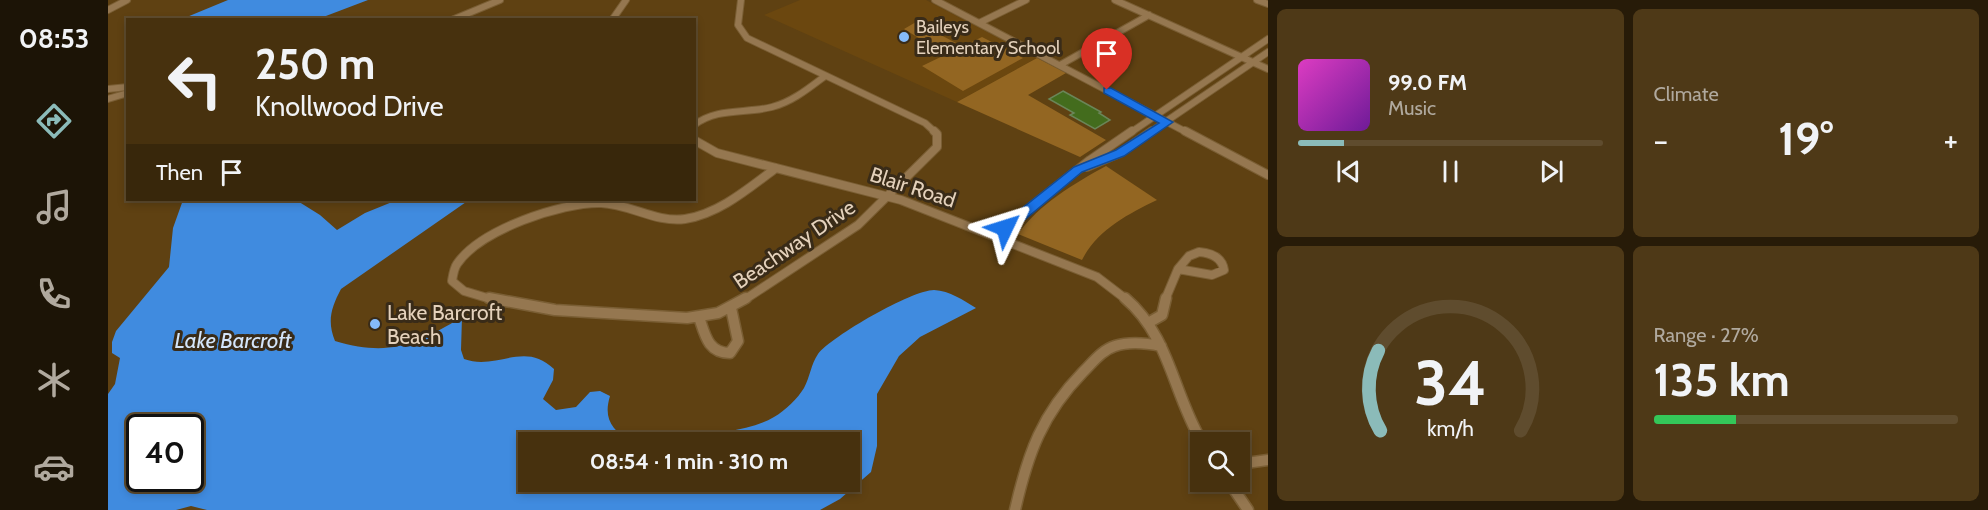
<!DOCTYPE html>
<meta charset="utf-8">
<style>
body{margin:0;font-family:Cabin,sans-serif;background:#4e3917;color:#f1f3f6;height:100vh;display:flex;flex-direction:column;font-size:22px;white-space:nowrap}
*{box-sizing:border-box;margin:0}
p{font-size:20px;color:#b0a99e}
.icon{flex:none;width:33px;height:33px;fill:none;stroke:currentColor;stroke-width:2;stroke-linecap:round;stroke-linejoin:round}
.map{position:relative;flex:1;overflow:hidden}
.sheet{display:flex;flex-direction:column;gap:9px;padding:9px;background:#271b08;width:720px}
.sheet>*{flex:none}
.guide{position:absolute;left:18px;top:18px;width:570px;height:183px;border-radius:0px;box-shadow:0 3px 9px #0003,0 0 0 2px #5f4c2e;background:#47310e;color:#f1f3f6;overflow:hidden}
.tools{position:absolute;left:1082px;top:432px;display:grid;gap:12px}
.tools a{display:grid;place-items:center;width:60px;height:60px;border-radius:0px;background:#47310e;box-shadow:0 3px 9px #0003,0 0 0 2px #5f4c2e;font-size:30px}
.speed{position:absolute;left:18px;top:414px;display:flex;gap:12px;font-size:30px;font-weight:700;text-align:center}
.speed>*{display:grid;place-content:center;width:78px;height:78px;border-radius:50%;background:#47310e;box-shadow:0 3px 9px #0003,0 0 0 2px #5f4c2e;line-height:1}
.speed .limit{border:3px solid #111;border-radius:9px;background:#fff;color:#111}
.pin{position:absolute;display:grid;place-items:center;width:51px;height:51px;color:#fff;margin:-62px -26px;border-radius:50% 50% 50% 0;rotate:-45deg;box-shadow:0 0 6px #0007}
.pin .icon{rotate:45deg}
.me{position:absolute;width:66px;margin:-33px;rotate:49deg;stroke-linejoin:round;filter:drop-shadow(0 0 4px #0008)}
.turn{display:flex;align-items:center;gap:21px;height:126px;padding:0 30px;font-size:27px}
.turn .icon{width:78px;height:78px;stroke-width:2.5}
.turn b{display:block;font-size:42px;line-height:51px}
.then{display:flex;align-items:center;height:57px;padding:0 30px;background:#0003;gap:12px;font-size:22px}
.big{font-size:45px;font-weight:700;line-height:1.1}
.sheet .card{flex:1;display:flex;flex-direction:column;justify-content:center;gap:9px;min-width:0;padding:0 21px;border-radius:9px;background:#4e3917}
.sheet .dial{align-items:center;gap:0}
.dial svg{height:156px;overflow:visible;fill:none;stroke:#5f4c2e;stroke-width:7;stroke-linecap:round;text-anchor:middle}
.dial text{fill:#f1f3f6;stroke:none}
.song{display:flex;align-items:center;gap:18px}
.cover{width:72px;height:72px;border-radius:9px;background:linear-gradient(135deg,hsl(310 70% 55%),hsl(280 70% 35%))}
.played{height:6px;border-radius:3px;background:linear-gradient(90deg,#8bbbb9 15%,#5f4c2e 15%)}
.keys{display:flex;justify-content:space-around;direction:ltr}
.heat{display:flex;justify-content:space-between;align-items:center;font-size:33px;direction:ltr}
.charge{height:9px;border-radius:4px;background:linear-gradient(90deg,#34c759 27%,#5f4c2e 0)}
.sheet .tiles{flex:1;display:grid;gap:9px;grid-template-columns:repeat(2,1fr)}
.trip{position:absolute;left:410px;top:432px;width:342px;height:60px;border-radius:0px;background:#47310e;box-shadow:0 3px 9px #0003,0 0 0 2px #5f4c2e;font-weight:700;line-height:60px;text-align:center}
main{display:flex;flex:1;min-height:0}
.tabs{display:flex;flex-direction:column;width:108px;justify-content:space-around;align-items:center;background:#1c1406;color:#b0a99e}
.tabs .icon{width:42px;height:42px}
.tabs .selected{color:#8bbbb9}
.tabs b{font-size:27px;color:#f1f3f6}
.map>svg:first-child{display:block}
.built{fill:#6b470f}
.green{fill:#936622}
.water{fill:#408bdf;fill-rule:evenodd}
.building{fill:#436c1d;stroke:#6a8558;stroke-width:1.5}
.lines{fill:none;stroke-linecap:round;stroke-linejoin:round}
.minor-far2-casing{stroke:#7a5e34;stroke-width:8}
.minor-far1-casing{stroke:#7a5e34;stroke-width:10}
.minor-casing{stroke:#7a5e34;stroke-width:13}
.minor-far2{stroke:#957750;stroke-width:6}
.minor-far1{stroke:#957750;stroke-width:8}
.minor{stroke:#957750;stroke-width:10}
.route{fill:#1a73e8;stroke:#114b97;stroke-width:1.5}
.poi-dot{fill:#85bbfb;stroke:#392b18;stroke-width:2}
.labels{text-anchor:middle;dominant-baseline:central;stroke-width:6;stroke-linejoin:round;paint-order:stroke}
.far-poi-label{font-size:18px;fill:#e4d1bb;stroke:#392b18;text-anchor:start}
.street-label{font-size:21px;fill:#e4d1bb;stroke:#392b18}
.poi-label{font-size:21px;fill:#e4d1bb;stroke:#392b18;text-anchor:start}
.water-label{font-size:22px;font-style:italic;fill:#d3e5fa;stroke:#392b18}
</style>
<main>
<nav class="tabs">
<b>08:53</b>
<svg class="icon selected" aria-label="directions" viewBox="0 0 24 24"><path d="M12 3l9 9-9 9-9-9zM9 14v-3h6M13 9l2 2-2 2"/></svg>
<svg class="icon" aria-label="music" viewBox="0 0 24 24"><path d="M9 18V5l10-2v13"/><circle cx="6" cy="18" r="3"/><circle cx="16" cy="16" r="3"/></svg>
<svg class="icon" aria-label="phone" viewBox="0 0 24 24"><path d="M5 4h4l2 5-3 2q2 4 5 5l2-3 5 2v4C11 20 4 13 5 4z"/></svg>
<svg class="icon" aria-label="climate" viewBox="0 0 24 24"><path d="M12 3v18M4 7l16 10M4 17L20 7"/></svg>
<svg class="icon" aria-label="car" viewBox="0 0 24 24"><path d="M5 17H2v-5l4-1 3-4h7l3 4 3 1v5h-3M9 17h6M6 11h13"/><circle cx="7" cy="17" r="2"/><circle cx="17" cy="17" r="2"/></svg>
</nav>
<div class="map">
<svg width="1160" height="510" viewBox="0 0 1160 510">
<rect width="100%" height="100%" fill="#5f4112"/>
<path class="built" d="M692 0H818L929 58 849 102 656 15Z"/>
<path class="green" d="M808 22 848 43 832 51 796 29Z
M874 37 915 58 855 91 814 66Z
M929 58 958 73 920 95 998 140 972 157 849 102Z
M998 166 1049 200C1020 214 989 230 974 260L910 234C930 205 967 183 998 166Z"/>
<path class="water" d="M120 0H260L210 19H74Z
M75 200H188L212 215 229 230 257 213 289 200H361L233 289C223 308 219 321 227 341 281 357 308 345 354 317L353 350 356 359C389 371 416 340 446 369L445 380 435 399 448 410 468 407 482 392 492 391 502 396C495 419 504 430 523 442H420V482H741V442H583C609 430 641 432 666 417 677 411 690 398 696 388 702 377 703 364 710 354 724 336 804 290 826 290 842 291 855 300 868 308L812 337 791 356 769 394V446L763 472 732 499 712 510H99L83 506 68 510H0V394L7 384 12 358 4 353V342L8 331 61 267 65 228ZM32 428H82V478H32Z"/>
<path class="building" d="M955 91 993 112 991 113 1002 120 987 129 962 115 966 113 941 99Z"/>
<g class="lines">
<defs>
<path id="minor-far2" d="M633 0 630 25 639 38 817 123 828 133
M827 0 1080 133
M1007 0 1160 69
M1149 0 1160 4
M0 10 19 0
M344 20 392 0
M504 20 518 0
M871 23 918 0
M952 65 1041 15
M0 89 20 87
M0 99 20 93
M586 125C610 107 637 114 664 107 684 102 701 88 717 76
M1022 133 1160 39
M1041 133 1160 52"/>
<path id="minor-far1" d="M1077 131 1160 175
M586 140 609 153 793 200 989 277 1019 300
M979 167 1012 153 1044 131
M893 238 900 225 982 160 1024 131
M1091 252C1103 253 1114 257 1116 270L1104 275 1070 269 1081 256Z
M386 300 356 291 344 281C345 275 346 268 349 264 372 230 453 202 493 203 522 204 548 223 577 219 611 214 641 188 668 168
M636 300 750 225 829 147V134L826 131
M1057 300 1070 269"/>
<path id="minor" d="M381 298 447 310 579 318 610 313 638 298
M1017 298C1062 336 1065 394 1094 442
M591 317C597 335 600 353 622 353L630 341 623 308
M1040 323 1054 315 1058 298
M1131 464 1160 460
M1121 482 1140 510
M907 510C920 453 934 414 975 372 985 362 994 350 1007 346 1022 341 1038 343 1053 346"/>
</defs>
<use href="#minor-far2" class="minor-far2-casing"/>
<use href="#minor-far1" class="minor-far1-casing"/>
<use href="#minor" class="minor-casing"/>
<use href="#minor-far2" class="minor-far2"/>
<use href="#minor-far1" class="minor-far1"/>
<use href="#minor" class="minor"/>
</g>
<path class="route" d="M996 88H1003L1065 122 1016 156 974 172 902 232H893V225L966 167 1008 150 1051 123 996 93Z"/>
<g class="poi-dot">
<circle cx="796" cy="37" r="6"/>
<circle cx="267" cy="324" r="6"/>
</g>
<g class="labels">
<g class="far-poi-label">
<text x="808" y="27">Baileys<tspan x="808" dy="21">Elementary School</tspan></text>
</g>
<g class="street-label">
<text transform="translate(805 187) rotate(18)">Blair Road</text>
<text transform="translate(686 244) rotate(-34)">Beachway Drive</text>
</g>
<g class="poi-label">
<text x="279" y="312">Lake Barcroft<tspan x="279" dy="24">Beach</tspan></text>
</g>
<g class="water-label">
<text x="125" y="340">Lake Barcroft</text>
</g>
</g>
</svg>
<div class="tools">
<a><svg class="icon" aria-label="search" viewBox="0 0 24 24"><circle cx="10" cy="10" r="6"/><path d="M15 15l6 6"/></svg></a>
</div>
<div class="speed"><div class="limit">40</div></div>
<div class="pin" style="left:999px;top:90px;background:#d93025"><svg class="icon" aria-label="arrive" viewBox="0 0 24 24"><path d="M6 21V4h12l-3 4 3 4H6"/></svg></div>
<svg class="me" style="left:897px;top:228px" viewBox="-20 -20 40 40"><path d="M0-17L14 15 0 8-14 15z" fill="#1a73e8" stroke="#fff" stroke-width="4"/></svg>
<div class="trip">08:54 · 1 min · 310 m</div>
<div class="guide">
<div class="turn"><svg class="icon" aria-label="left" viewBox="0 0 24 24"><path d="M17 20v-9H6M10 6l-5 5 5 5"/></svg><div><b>250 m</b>Knollwood Drive</div></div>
<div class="then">Then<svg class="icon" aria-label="arrive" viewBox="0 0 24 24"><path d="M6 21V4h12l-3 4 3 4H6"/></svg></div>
</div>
</div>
<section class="sheet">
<div class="tiles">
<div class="card">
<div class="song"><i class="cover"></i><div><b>99.0 FM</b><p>Music</p></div></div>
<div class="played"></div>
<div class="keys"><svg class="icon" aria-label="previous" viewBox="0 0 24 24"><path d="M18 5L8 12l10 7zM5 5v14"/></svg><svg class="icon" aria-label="pause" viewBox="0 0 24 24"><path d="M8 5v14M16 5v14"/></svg><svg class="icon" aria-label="next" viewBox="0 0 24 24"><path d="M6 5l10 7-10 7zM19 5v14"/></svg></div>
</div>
<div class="card"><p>Climate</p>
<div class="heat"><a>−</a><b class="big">19°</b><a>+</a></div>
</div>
<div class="card dial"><svg viewBox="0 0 100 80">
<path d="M14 69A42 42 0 1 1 86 69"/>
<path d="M14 69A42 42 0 0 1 13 28" stroke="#8bbbb9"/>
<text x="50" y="56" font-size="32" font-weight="700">34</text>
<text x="50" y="72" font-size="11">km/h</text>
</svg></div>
<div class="card"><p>Range · 27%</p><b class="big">135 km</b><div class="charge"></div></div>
</div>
</section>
</main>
